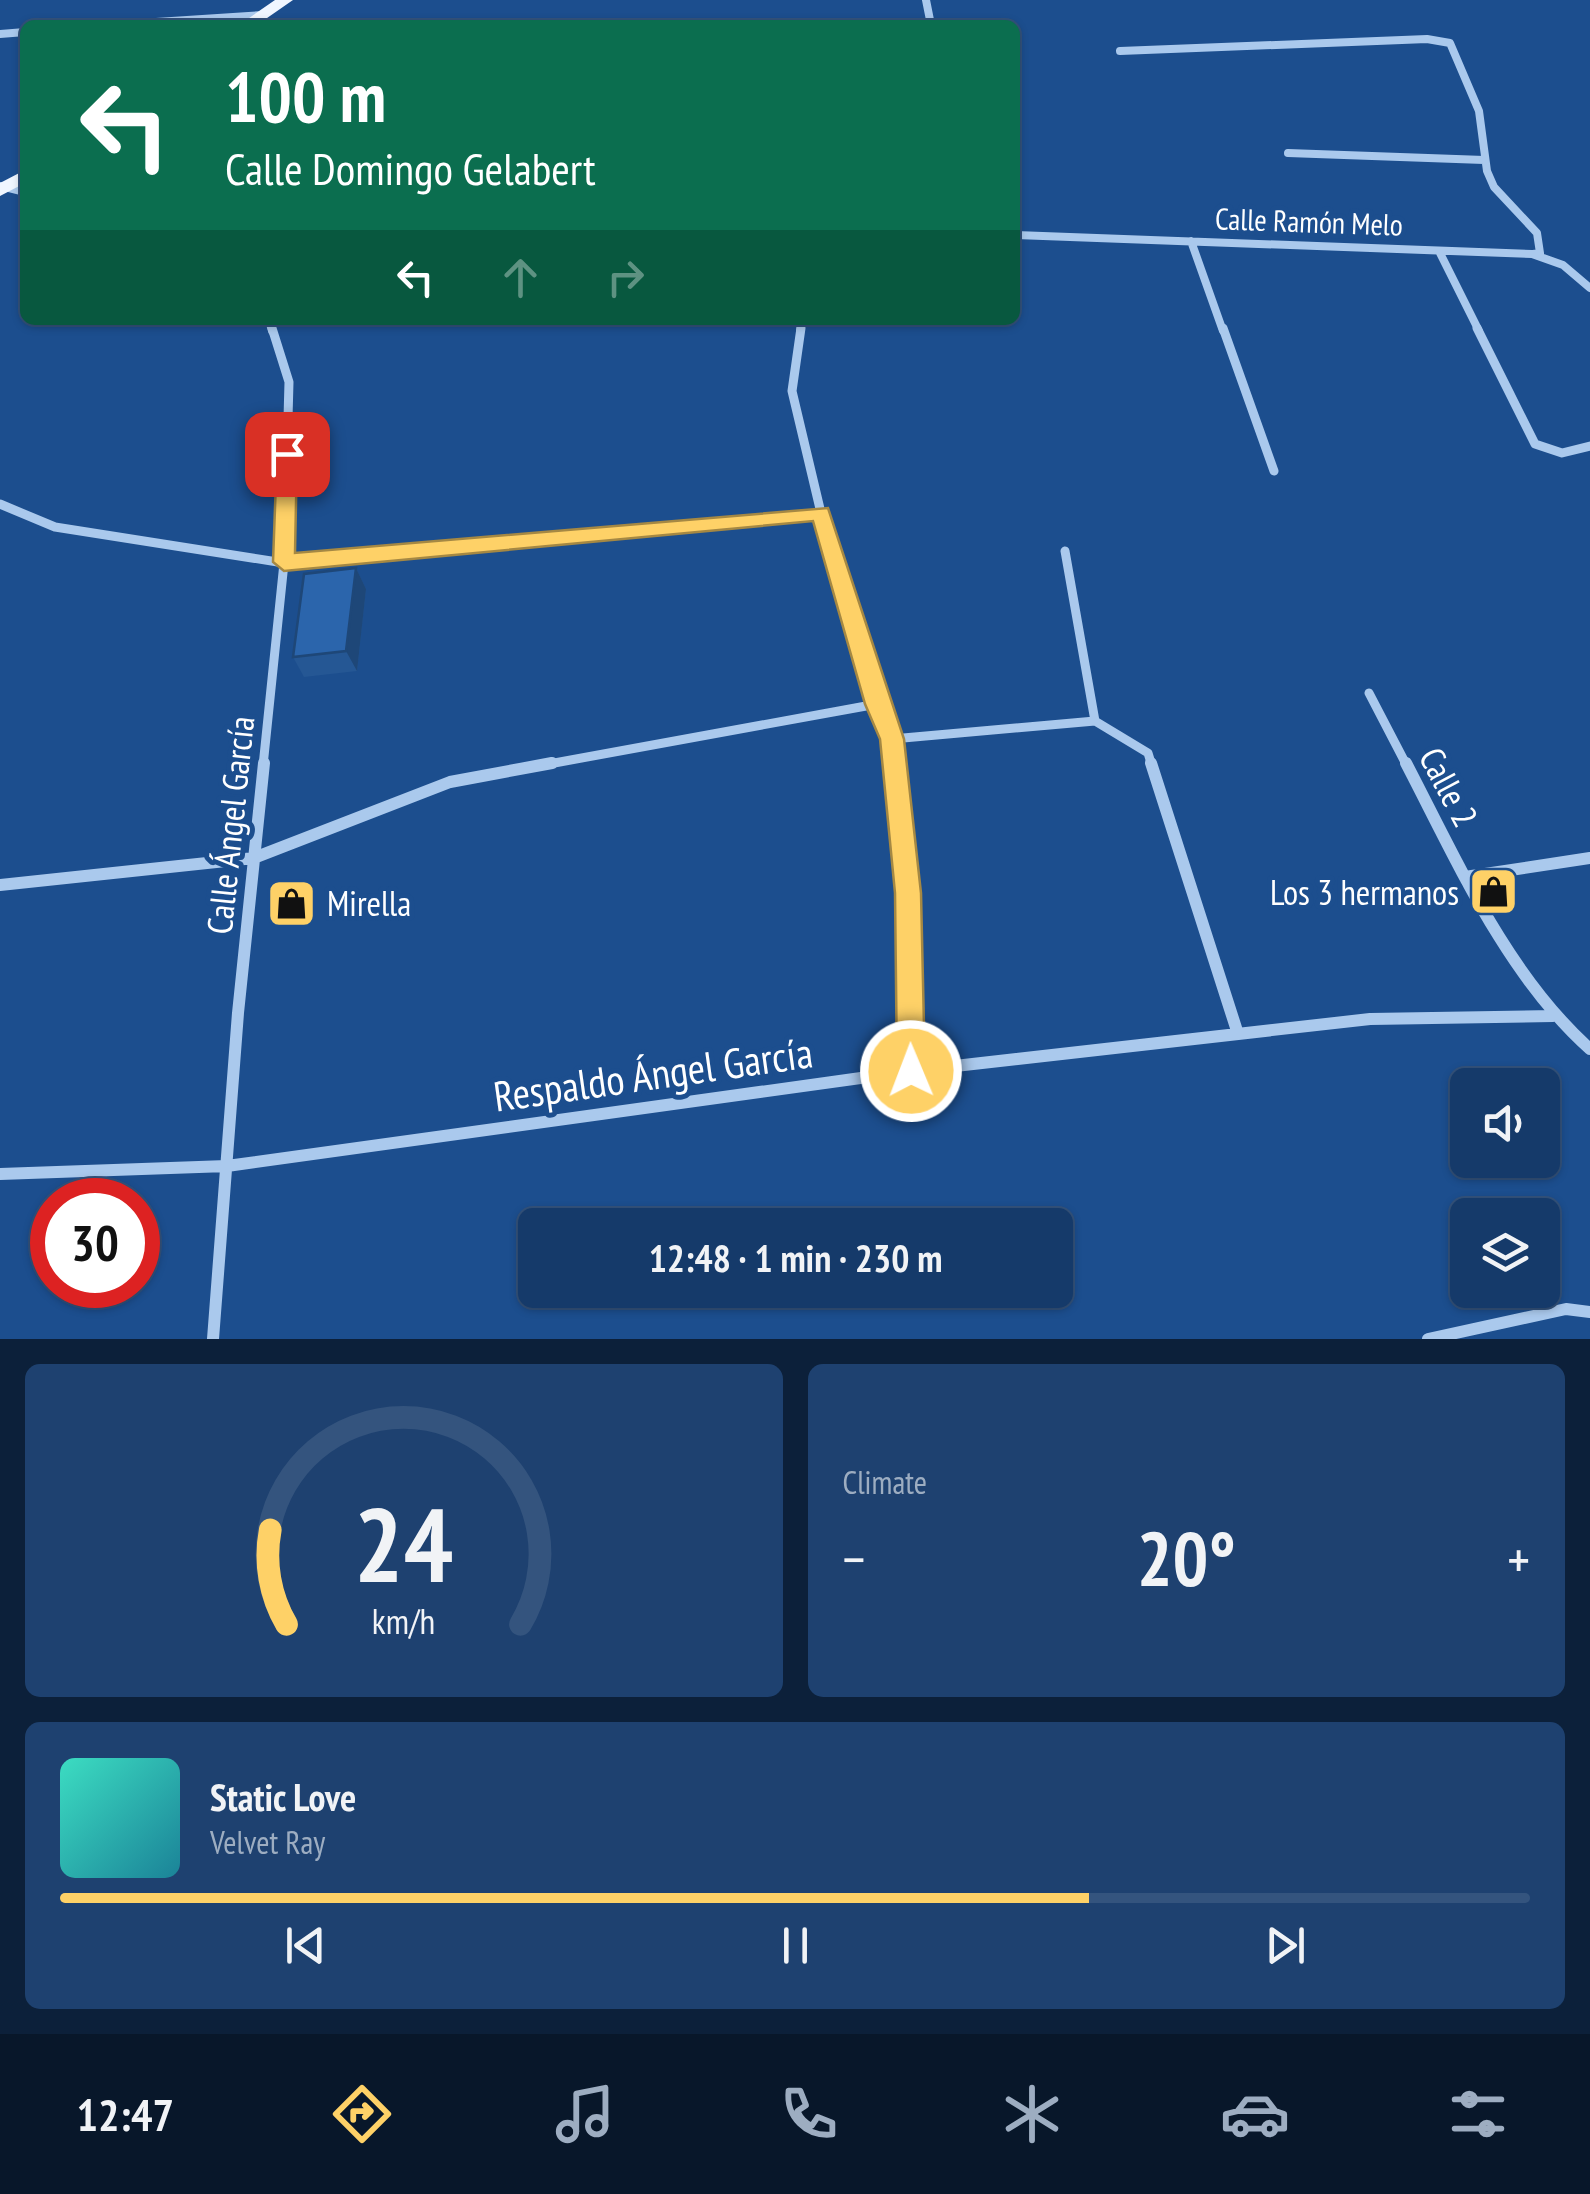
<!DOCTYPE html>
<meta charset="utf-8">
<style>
body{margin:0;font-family:"PT Sans Narrow",sans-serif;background:#1e4170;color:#f1f3f6;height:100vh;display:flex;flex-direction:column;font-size:38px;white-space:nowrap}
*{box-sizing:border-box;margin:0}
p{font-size:32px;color:#9dadc1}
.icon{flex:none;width:55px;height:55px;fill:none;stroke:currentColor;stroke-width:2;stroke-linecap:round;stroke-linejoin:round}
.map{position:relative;height:1339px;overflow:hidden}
.sheet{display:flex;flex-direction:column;gap:25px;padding:25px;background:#0c203a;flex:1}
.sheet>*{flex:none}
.hud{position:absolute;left:20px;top:20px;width:1000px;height:305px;border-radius:15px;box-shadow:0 2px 8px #0004,0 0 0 2px #34547e;background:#0b6e4f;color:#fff;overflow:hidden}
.tools{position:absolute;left:1450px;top:1068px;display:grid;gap:20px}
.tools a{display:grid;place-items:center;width:110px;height:110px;border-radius:15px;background:#153a6a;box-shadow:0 2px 8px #0004,0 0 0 2px #34547e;font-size:50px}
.speed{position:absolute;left:30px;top:1178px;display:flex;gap:20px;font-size:50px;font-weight:700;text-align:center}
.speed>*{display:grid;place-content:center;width:130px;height:130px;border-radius:50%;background:#153a6a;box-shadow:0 2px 8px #0004,0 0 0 2px #34547e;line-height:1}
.speed .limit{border:15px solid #d22;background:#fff;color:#111}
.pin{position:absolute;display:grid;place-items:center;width:85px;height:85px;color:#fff;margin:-42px;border-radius:20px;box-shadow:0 5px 15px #0006}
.me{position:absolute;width:110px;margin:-55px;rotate:359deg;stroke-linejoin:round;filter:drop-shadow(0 0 8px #0008)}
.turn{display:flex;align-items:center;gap:35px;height:210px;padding:0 40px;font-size:45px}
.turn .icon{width:130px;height:130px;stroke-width:2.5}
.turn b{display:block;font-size:70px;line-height:85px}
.lanes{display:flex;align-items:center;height:95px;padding:0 40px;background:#0003;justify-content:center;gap:50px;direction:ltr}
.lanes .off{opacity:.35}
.big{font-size:75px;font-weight:800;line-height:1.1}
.sheet .widget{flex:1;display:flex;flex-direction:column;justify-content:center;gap:15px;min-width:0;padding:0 35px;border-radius:15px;background:#1e4170}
.sheet .dial{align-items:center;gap:0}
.dial svg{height:260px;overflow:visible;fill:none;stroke:#34547e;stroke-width:7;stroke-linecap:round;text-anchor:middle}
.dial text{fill:#f1f3f6;stroke:none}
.song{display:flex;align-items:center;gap:30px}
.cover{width:120px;height:120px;border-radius:15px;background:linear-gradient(135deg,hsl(170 70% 55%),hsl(190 70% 35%))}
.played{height:10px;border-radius:5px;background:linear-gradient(90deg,#fed167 70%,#34547e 70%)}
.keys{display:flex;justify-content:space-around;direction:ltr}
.heat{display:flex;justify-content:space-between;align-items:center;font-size:55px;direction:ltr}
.sheet .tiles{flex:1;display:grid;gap:25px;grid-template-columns:1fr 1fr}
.widget:last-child{grid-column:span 2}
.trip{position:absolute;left:518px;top:1208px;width:555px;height:100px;border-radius:15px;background:#153a6a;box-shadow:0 2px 8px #0004,0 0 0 2px #34547e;font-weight:800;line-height:100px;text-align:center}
.menu{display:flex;height:160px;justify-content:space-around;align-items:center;background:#08172a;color:#9dadc1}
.menu .icon{width:70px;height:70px}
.menu .on{color:#fed167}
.menu b{font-size:45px;color:#f1f3f6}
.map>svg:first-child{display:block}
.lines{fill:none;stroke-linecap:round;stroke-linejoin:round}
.minor-far2{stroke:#aac9ed;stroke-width:8}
.minor-far1{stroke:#aac9ed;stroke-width:9}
.minor{stroke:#aac9ed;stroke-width:12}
.primary{fill:#f0f6ff;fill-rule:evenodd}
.wall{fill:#255794}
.shaded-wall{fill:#1e4778}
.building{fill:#2b65ac;stroke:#1e4778;stroke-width:2.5}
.route{fill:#fed167;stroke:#a58843;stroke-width:2.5}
.labels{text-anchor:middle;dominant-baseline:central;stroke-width:10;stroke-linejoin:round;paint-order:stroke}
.far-street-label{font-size:30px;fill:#fff;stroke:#1c4e8e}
.street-label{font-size:35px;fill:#fff;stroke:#1c4e8e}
.poi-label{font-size:35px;fill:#fff;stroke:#1c4e8e;text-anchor:end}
.near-street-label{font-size:42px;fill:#fff;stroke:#1c4e8e}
</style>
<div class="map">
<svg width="1590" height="1339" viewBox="0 0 1590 1339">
<rect width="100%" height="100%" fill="#1c4e8e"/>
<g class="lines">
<path class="minor-far2" d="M926 0 931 25
M110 25 263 15
M0 34 25 32
M1120 51 1427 39 1450 43 1479 111 1487 171 1494 187 1537 233 1540 253 1533 254
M1288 153 1484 160
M0 186 25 192
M1015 235 1532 254 1563 265 1590 288
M1191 241 1223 331
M1439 251 1479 331
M269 320 272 331
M800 331 802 320"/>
<path class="minor-far1" d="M801 328 792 391 821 513 877 704 892 739 895 766
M1223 328 1274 471
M1477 328 1535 444 1562 453 1590 446
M0 504 55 527 284 563 821 513
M1065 551 1095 721
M1369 693 1407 766
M892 739 1095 721 1148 753 1152 766
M263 766 284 563 289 382 272 328
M538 766 877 704"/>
<path class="minor" d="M895 763 908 893 911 1071
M1151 763 1238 1034
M1406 763C1457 861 1507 975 1590 1049
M1465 877 1590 858
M0 885 254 858 450 782 552 763
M0 1174 227 1166 911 1071 1370 1019 1553 1016
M213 1339 238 1013 264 763
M1428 1339 1566 1309 1590 1312"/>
<path class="primary" d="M275 0H293L257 25H239Z
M25 170V183L0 196V183Z"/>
</g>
<path class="wall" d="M356 568 366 589 357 671 304 677 293 657Z"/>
<path class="shaded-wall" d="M356 568 366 589 357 671 346 651Z"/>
<path class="building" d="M356 568 346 651 293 657 304 574Z"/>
<path class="route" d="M287 447 297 454 295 553 828 508 904 739 921 893 925 1071 921 1081 911 1085 901 1081 897 1071 895 893 880 739 865 704 813 521 284 571 273 562 277 454Z"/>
<defs>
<symbol id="shop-square" viewBox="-11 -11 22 22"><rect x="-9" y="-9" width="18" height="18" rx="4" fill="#fed167" stroke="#1c4e8e"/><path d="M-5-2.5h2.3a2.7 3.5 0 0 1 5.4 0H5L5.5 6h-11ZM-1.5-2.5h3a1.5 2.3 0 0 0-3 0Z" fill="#111"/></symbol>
</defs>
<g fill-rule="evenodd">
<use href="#shop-square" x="1466" y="864" width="55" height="55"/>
<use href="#shop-square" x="264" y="876" width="55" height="55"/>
</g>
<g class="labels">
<g class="far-street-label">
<text transform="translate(1309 221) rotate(2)">Calle Ramón Melo</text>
</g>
<g class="street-label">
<text transform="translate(1449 787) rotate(62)">Calle 2</text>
<text transform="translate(230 825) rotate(-84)">Calle Ángel García</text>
</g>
<g class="poi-label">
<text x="1459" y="892">Los 3 hermanos</text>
<text x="327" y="903" text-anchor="start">Mirella</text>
</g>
<g class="near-street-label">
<text transform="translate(653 1074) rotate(-8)">Respaldo Ángel García</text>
</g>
</g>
</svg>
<div class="tools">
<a><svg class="icon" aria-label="sound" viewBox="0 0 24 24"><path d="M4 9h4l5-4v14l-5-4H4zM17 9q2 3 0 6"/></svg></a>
<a><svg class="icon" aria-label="layers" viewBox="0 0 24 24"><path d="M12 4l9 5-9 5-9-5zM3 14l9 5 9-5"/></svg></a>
</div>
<div class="speed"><div class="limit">30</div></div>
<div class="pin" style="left:287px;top:454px;background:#d93025"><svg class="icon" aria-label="arrive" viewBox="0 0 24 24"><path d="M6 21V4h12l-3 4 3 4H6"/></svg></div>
<svg class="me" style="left:911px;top:1071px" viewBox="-20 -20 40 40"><circle r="17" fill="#fed167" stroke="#fff" stroke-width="3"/><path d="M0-11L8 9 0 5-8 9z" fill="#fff"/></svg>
<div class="trip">12:48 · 1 min · 230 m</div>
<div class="hud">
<div class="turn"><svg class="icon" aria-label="left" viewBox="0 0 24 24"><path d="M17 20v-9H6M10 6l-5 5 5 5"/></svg><div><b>100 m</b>Calle Domingo Gelabert</div></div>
<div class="lanes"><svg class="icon" aria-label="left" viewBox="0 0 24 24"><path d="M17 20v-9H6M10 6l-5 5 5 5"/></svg><svg class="icon off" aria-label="ahead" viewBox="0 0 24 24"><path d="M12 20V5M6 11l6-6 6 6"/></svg><svg class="icon off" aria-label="right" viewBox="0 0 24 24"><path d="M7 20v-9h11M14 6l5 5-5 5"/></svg></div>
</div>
</div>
<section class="sheet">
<div class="tiles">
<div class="widget dial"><svg viewBox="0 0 100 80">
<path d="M14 69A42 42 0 1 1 86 69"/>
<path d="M14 69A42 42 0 0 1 9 40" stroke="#fed167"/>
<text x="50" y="56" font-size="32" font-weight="700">24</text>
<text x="50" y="72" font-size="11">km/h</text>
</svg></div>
<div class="widget"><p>Climate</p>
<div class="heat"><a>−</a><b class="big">20°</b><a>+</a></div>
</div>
<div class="widget">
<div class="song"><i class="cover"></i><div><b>Static Love</b><p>Velvet Ray</p></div></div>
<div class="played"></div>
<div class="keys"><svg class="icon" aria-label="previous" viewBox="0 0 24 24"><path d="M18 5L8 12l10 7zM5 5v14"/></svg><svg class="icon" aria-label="pause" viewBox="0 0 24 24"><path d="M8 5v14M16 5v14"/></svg><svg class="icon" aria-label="next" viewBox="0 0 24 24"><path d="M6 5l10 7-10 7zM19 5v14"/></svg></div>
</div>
</div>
</section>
<nav class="menu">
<b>12:47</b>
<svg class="icon on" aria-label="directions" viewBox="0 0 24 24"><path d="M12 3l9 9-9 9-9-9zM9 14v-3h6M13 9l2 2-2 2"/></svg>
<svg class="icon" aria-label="music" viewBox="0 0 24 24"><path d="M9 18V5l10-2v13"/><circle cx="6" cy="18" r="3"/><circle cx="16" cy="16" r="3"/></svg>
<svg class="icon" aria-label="phone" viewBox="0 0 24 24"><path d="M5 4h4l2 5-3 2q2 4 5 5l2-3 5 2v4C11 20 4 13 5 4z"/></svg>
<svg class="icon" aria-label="climate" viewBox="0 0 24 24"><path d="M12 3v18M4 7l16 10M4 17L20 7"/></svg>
<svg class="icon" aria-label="car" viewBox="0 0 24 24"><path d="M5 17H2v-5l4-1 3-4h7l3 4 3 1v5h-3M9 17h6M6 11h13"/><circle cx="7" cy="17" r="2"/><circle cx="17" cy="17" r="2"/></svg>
<svg class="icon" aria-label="filters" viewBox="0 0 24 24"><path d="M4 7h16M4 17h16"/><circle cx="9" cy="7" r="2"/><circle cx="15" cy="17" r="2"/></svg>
</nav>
